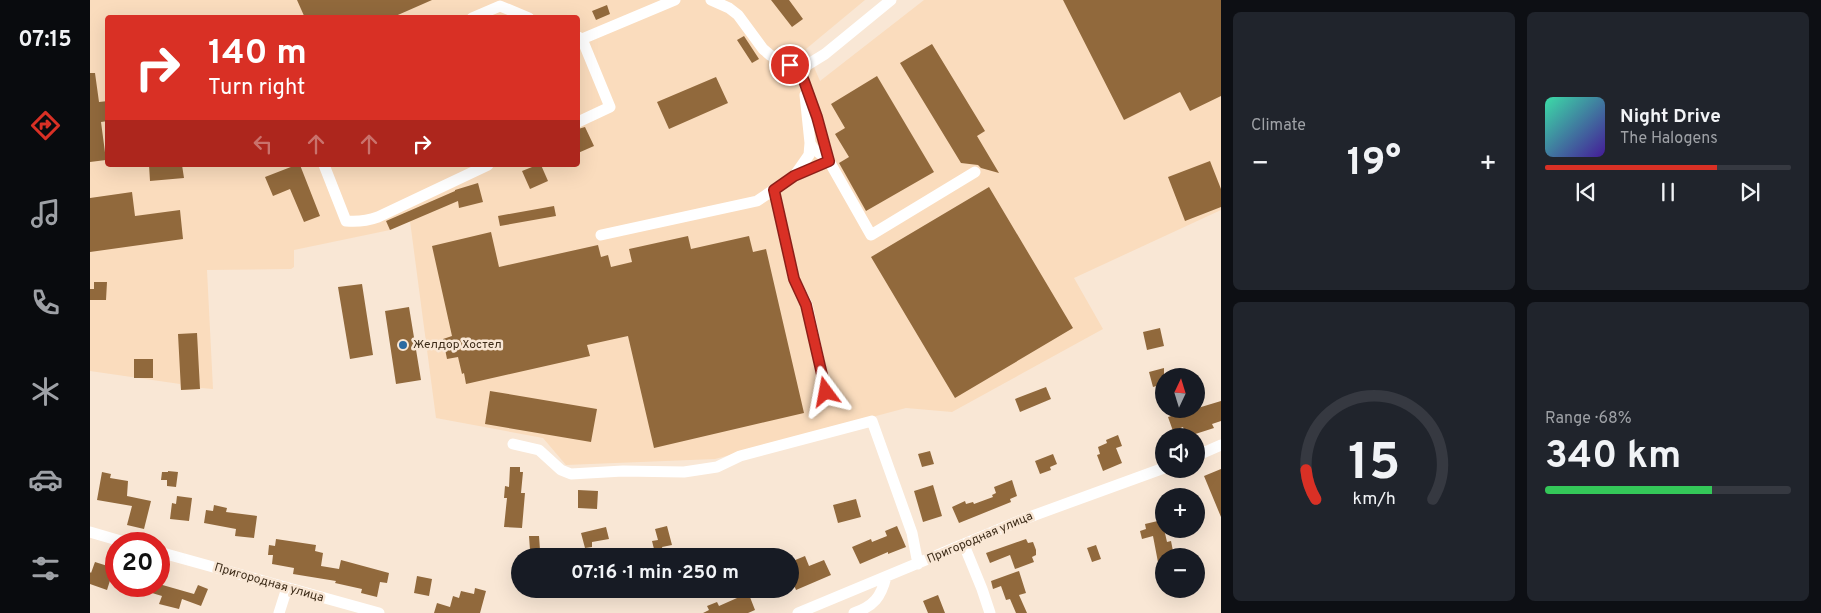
<!DOCTYPE html>
<meta charset="utf-8">
<style>
body{margin:0;font-family:Overpass,sans-serif;background:#20242c;color:#f1f3f6;height:100vh;display:flex;flex-direction:column;font-size:19px;white-space:nowrap}
*{box-sizing:border-box;margin:0}
p{font-size:16px;color:#9ea1a6}
.icon{flex:none;width:28px;height:28px;fill:none;stroke:currentColor;stroke-width:2;stroke-linecap:round;stroke-linejoin:round}
.map{position:relative;flex:1;overflow:hidden}
.details{display:flex;flex-direction:column;gap:12px;padding:12px;background:#0d0f14;width:600px}
.details>*{flex:none}
.hud{position:absolute;left:15px;top:15px;width:475px;height:152px;border-radius:5px;box-shadow:0 5px 20px #0002;background:#d93025;color:#fff;overflow:hidden}
.needle{width:32px;rotate:4deg}
.buttons{position:absolute;left:1065px;top:368px;display:grid;gap:10px}
.buttons a{display:grid;place-items:center;width:50px;height:50px;border-radius:50%;background:#171b24;box-shadow:0 5px 20px #0002;font-size:25px}
.speed{position:absolute;left:15px;top:532px;display:flex;gap:10px;font-size:25px;font-weight:700;text-align:center}
.speed>*{display:grid;place-content:center;width:65px;height:65px;border-radius:50%;background:#171b24;box-shadow:0 5px 20px #0002;line-height:1}
.speed .limit{border:8px solid #d22;background:#fff;color:#111}
.pin{position:absolute;display:grid;place-items:center;width:42px;height:42px;color:#fff;margin:-21px;border:2px solid #fff;border-radius:50%;box-shadow:0 1px 5px #0007}
.me{position:absolute;width:55px;margin:-28px;rotate:347deg;stroke-linejoin:round;filter:drop-shadow(0 0 4px #0008)}
.turn{display:flex;align-items:center;gap:18px;height:105px;padding:0 20px;font-size:22px}
.turn .icon{width:65px;height:65px;stroke-width:2.5}
.turn b{display:block;font-size:35px;line-height:42px}
.lanes{display:flex;align-items:center;height:48px;padding:0 20px;background:#0003;justify-content:center;gap:25px;direction:ltr}
.lanes .off{opacity:.35}
.big{font-size:38px;font-weight:700;line-height:1.1}
.details .card{flex:1;display:flex;flex-direction:column;justify-content:center;gap:8px;min-width:0;padding:0 18px;border-radius:8px;background:#20242c}
.details .dial{align-items:center;gap:0}
.dial svg{height:130px;overflow:visible;fill:none;stroke:#363941;stroke-width:7;stroke-linecap:round;text-anchor:middle}
.dial text{fill:#f1f3f6;stroke:none}
.song{display:flex;align-items:center;gap:15px}
.cover{width:60px;height:60px;border-radius:8px;background:linear-gradient(135deg,hsl(160 70% 55%),hsl(260 70% 35%))}
.played{height:5px;border-radius:2px;background:linear-gradient(90deg,#d93025 70%,#363941 70%)}
.keys{display:flex;justify-content:space-around;direction:ltr}
.heat{display:flex;justify-content:space-between;align-items:center;font-size:28px;direction:ltr}
.charge{height:8px;border-radius:4px;background:linear-gradient(90deg,#34c759 68%,#363941 0)}
.details .tiles{flex:1;display:grid;gap:12px;grid-template-columns:repeat(2,1fr)}
.trip{position:absolute;left:421px;top:548px;width:288px;height:50px;border-radius:25px;background:#171b24;box-shadow:0 5px 20px #0002;font-weight:700;line-height:50px;text-align:center}
main{display:flex;flex:1;min-height:0}
.tab-bar{display:flex;flex-direction:column;width:90px;justify-content:space-around;align-items:center;background:#090b0e;color:#9ea1a6}
.tab-bar .icon{width:35px;height:35px}
.tab-bar .active{color:#d93025}
.tab-bar b{font-size:22px;color:#f1f3f6}
.map>svg:first-child{display:block}
.built{fill:#fadcbd;fill-rule:evenodd}
.building{fill:#91693c}
.lines{fill:none;stroke-linecap:round;stroke-linejoin:round}
.minor{stroke:#fff;stroke-width:11}
.route-casing{stroke:#8d1f18;stroke-width:12}
.route{stroke:#d93025;stroke-width:9}
.poi-dot{fill:#2c6aa1;stroke:#f9e7d5;stroke-width:2}
.labels{text-anchor:middle;dominant-baseline:central;stroke-width:5;stroke-linejoin:round;paint-order:stroke}
.poi-label{font-size:12px;fill:#3c2b18;stroke:#f9e7d5;text-anchor:start}
.street-label{font-size:12px;fill:#3c2b18;stroke:#f9e7d5}
</style>
<main>
<nav class="tab-bar">
<b>07:15</b>
<svg class="icon active" aria-label="directions" viewBox="0 0 24 24"><path d="M12 3l9 9-9 9-9-9zM9 14v-3h6M13 9l2 2-2 2"/></svg>
<svg class="icon" aria-label="music" viewBox="0 0 24 24"><path d="M9 18V5l10-2v13"/><circle cx="6" cy="18" r="3"/><circle cx="16" cy="16" r="3"/></svg>
<svg class="icon" aria-label="phone" viewBox="0 0 24 24"><path d="M5 4h4l2 5-3 2q2 4 5 5l2-3 5 2v4C11 20 4 13 5 4z"/></svg>
<svg class="icon" aria-label="climate" viewBox="0 0 24 24"><path d="M12 3v18M4 7l16 10M4 17L20 7"/></svg>
<svg class="icon" aria-label="car" viewBox="0 0 24 24"><path d="M5 17H2v-5l4-1 3-4h7l3 4 3 1v5h-3M9 17h6M6 11h13"/><circle cx="7" cy="17" r="2"/><circle cx="17" cy="17" r="2"/></svg>
<svg class="icon" aria-label="filters" viewBox="0 0 24 24"><path d="M4 7h16M4 17h16"/><circle cx="9" cy="7" r="2"/><circle cx="15" cy="17" r="2"/></svg>
</nav>
<div class="map">
<svg width="1131" height="613" viewBox="0 0 1131 613">
<rect width="100%" height="100%" fill="#f9e7d5"/>
<path class="built" d="M0 0H775L716 49 730 81 834 0H1131V210L984 278 1013 329 862 412 816 408 625 459 476 465 453 438 346 418 320 221 300 230 204 250V267L201 269 117 270 123 389 111 388 110 389 91 390 90 384 0 371ZM18 18H488V165H18Z"/>
<path class="building" d="M207 0H342L301 18H215Z
M681 0H699L713 19 702 27Z
M973 0H1131V96L1100 111 1090 92 1034 120Z
M517 5 520 14 506 20 502 11Z
M654 36 669 59 662 63 647 40Z
M842 44 895 131 887 136 909 173 891 168 888 165 871 163 810 63Z
M0 73H5L9 102 18 101V121L11 122 16 160 0 162Z
M787 76 844 172 776 211 749 163 759 157 745 134 755 128 741 104Z
M626 77 638 103 579 129 567 102Z
M495 127 504 146 488 153V129Z
M1120 161 1131 189V207L1095 221 1078 177Z
M59 165H92L94 178 60 181Z
M206 165H210L230 216 214 222 200 189 183 196 175 177Z
M447 165H451L458 181 440 189 432 171Z
M388 183 393 202 369 208 368 201 300 230 296 221 365 191V190Z
M899 187 983 328 865 398 781 257Z
M42 192 45 216 90 210 93 239 0 252V198Z
M464 206 466 216 410 226 408 216Z
M401 232 409 267 508 245 511 257 518 255 521 267 542 262 539 249 598 236 601 249 659 236 663 252 676 249 714 413 564 448 538 336 497 345 500 356 376 384 374 373 372 374 368 357 357 359 353 339 362 336 342 246Z
M4 282H17L16 300H0V289H4Z
M272 284 283 355 260 359 248 287Z
M319 307 331 380 306 384 295 311Z
M1070 328 1074 346 1057 350 1053 332Z
M107 333 110 389 91 390 88 334Z
M44 359H63V378H44Z
M1074 368V384L1063 387 1059 372Z
M956 387 961 399 930 412 925 399Z
M400 391 507 409 501 442 395 424Z
M1131 401V421L1122 424 1124 428 1099 436H1096L1093 427 1083 431 1078 417Z
M1028 435 1032 446 1026 448 1032 463 1013 471 1007 455 1010 454 1008 447 1017 443 1016 440Z
M840 451 844 464 832 467 828 454Z
M963 454 967 464 960 467 961 470 950 474 945 461Z
M420 467H430V472H433L431 493H435L432 528 414 527 417 498H414L415 486 419 487Z
M1131 469V517L1114 476Z
M78 471 88 472 86 487 77 486V480H71L72 472H78Z
M12 472 21 474 20 478 38 481 37 496 61 501 54 529 37 525 42 506 7 500Z
M922 480 927 496 920 499 921 502 869 523 862 507 875 501 876 504 883 502 884 504 903 497 902 495 906 493 904 487Z
M843 485 852 516 833 522 824 491Z
M488 490 508 491 507 509 488 508Z
M87 496 102 498 99 521 80 519 82 503 86 504Z
M766 499 771 517 748 523 743 505Z
M124 505 137 508 136 512 167 516 164 538 145 536 146 529 114 523 116 510 123 511Z
M1072 520 1077 542 1081 541 1084 556H1074V578H1071L1063 536 1052 539 1050 531 1056 529 1055 524Z
M577 526 582 545 572 547 573 551 565 553 562 541 568 540 565 529Z
M807 526 816 547 798 554V552L770 564 762 547 781 539 782 542 797 536 795 531Z
M516 527 519 539 502 542V547L495 548 491 533Z
M439 536H449L450 550H440Z
M186 539 226 545 225 551 233 553 231 566 249 569 251 560 299 573 297 583 290 582 287 597 271 593 272 589 245 583 246 581 203 574 204 568 182 564 183 555H178L179 545 185 546Z
M936 539 938 543 943 542 946 550V555L942 557 944 562 925 569 920 555 900 563 896 553Z
M1006 545 1011 559 1002 562 997 548Z
M715 556 719 566 734 560 741 575 706 590 700 575 707 571 703 561Z
M5 562 24 568 17 590 0 584V572L1 573Z
M929 571 936 593 929 595 937 613H926L920 599 916 600 911 586 903 589 901 581Z
M327 576 342 579 339 596 324 593Z
M69 584 104 594 108 585 118 589 111 606 92 599 89 609 69 604 72 596 62 593 64 586H69Z
M385 588 396 591 390 613H344L347 603 360 607 363 596 369 598 371 591 384 594Z
M658 592 665 610 658 613H613L619 610 617 606 627 602 629 606 647 598 646 596Z
M848 595 855 613H838L833 601Z"/>
<g class="lines">
<path class="minor" d="M621 0 639 8 648 15 673 49 680 55 709 70 727 117 739 161 781 235 885 172
M382 18 410 6 439 18
M488 37 492 39 585 0
M709 70 735 54 801 0
M715 95 720 143 723 148 739 161
M488 122 520 107 492 39
M234 165 256 221C267 222 277 221 288 217L398 165
M705 175 719 155 720 143
M684 190 704 279 717 305 736 393
M511 235 667 201 704 176 739 161
M423 444 449 450 471 470 481 474 533 471 594 472 627 467 650 456 782 421 822 533 828 564
M1106 456 1131 445
M0 532 41 544
M874 545 892 589 900 613
M69 552 289 613
M189 613 197 588
M708 613 934 519 1074 468
M764 613C784 606 791 597 796 577"/>
</g>
<g class="lines">
<defs>
<path id="route" d="M700 65 709 70 714 81 727 117 739 161 704 176 684 190 704 279 716 305 736 392"/>
</defs>
<use href="#route" class="route-casing"/>
<use href="#route" class="route"/>
</g>
<circle class="poi-dot" cx="313" cy="345" r="5"/>
<g class="labels">
<g class="poi-label">
<text x="323" y="345">Желдор Хостел</text>
</g>
<g class="street-label">
<text transform="translate(890 538) rotate(-23)">Пригородная улица</text>
<text transform="translate(179 583) rotate(16)">Пригородная улица</text>
</g>
</g>
</svg>
<div class="buttons">
<a><svg class="needle" viewBox="-14 -14 28 28"><path d="M0-13l5 13h-10z" fill="#e53935"/><path d="M0 13l5-13h-10z" fill="#9ea1a6"/></svg></a>
<a><svg class="icon" aria-label="sound" viewBox="0 0 24 24"><path d="M4 9h4l5-4v14l-5-4H4zM17 9q2 3 0 6"/></svg></a>
<a>+</a>
<a>−</a>
</div>
<div class="speed"><div class="limit">20</div></div>
<div class="pin" style="left:700px;top:65px;background:#d93025"><svg class="icon" aria-label="arrive" viewBox="0 0 24 24"><path d="M6 21V4h12l-3 4 3 4H6"/></svg></div>
<svg class="me" style="left:736px;top:392px" viewBox="-20 -20 40 40"><path d="M0-17L14 15 0 8-14 15z" fill="#d93025" stroke="#fff" stroke-width="4"/></svg>
<div class="trip">07:16 · 1 min · 250 m</div>
<div class="hud">
<div class="turn"><svg class="icon" aria-label="right" viewBox="0 0 24 24"><path d="M7 20v-9h11M14 6l5 5-5 5"/></svg><div><b>140 m</b>Turn right</div></div>
<div class="lanes"><svg class="icon off" aria-label="left" viewBox="0 0 24 24"><path d="M17 20v-9H6M10 6l-5 5 5 5"/></svg><svg class="icon off" aria-label="ahead" viewBox="0 0 24 24"><path d="M12 20V5M6 11l6-6 6 6"/></svg><svg class="icon off" aria-label="ahead" viewBox="0 0 24 24"><path d="M12 20V5M6 11l6-6 6 6"/></svg><svg class="icon" aria-label="right" viewBox="0 0 24 24"><path d="M7 20v-9h11M14 6l5 5-5 5"/></svg></div>
</div>
</div>
<section class="details">
<div class="tiles">
<div class="card"><p>Climate</p>
<div class="heat"><a>−</a><b class="big">19°</b><a>+</a></div>
</div>
<div class="card">
<div class="song"><i class="cover"></i><div><b>Night Drive</b><p>The Halogens</p></div></div>
<div class="played"></div>
<div class="keys"><svg class="icon" aria-label="previous" viewBox="0 0 24 24"><path d="M18 5L8 12l10 7zM5 5v14"/></svg><svg class="icon" aria-label="pause" viewBox="0 0 24 24"><path d="M8 5v14M16 5v14"/></svg><svg class="icon" aria-label="next" viewBox="0 0 24 24"><path d="M6 5l10 7-10 7zM19 5v14"/></svg></div>
</div>
<div class="card dial"><svg viewBox="0 0 100 80">
<path d="M14 69A42 42 0 1 1 86 69"/>
<path d="M14 69A42 42 0 0 1 8 51" stroke="#d93025"/>
<text x="50" y="56" font-size="32" font-weight="700">15</text>
<text x="50" y="72" font-size="11">km/h</text>
</svg></div>
<div class="card"><p>Range · 68%</p><b class="big">340 km</b><div class="charge"></div></div>
</div>
</section>
</main>
